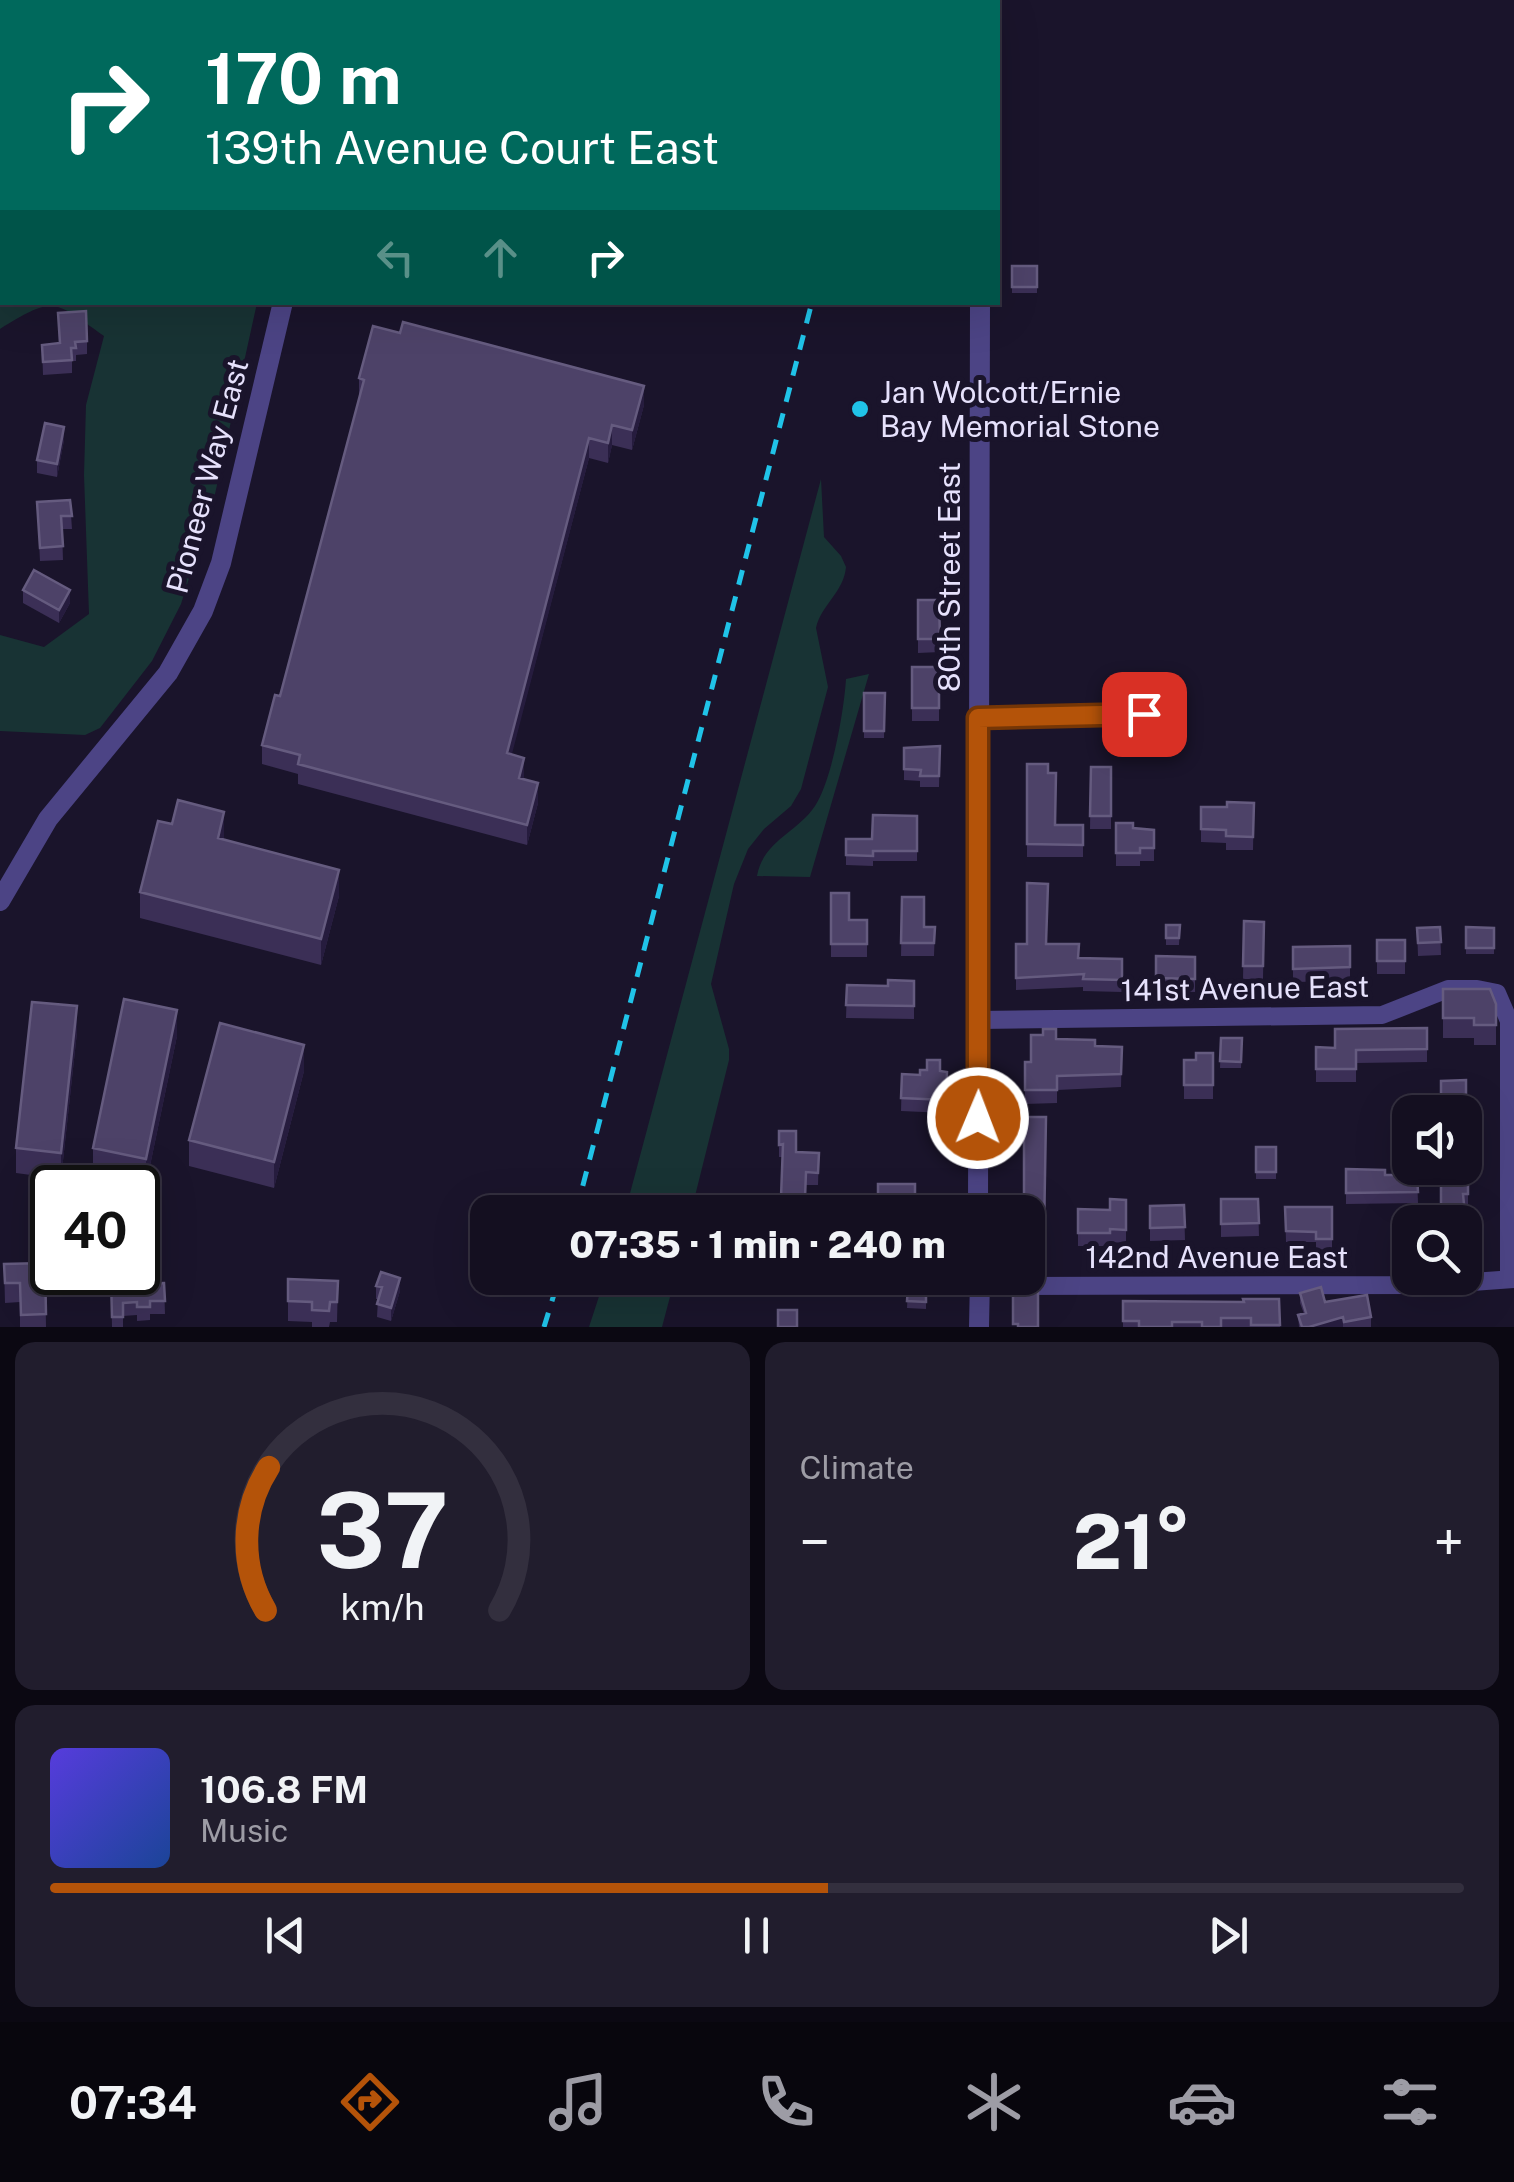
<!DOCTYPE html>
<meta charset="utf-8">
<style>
body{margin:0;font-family:"Public Sans",sans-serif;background:#211d2d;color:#f1f3f6;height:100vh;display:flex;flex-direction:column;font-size:38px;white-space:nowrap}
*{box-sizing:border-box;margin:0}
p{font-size:32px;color:#9d9ca5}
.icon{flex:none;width:55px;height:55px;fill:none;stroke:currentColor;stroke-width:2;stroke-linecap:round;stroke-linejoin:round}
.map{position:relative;height:1327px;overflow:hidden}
.panel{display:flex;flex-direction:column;gap:15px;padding:15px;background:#0b0812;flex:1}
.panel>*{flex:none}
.guide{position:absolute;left:0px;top:0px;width:1000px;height:305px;box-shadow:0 10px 40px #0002,0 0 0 2px #332f3e;background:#00695c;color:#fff;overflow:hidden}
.fabs{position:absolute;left:1392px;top:1095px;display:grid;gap:20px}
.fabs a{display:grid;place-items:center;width:90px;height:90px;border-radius:20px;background:#140f20;box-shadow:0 10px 40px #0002,0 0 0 2px #332f3e;font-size:50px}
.speed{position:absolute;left:30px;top:1165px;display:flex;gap:20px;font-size:50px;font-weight:700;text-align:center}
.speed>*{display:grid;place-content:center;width:130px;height:130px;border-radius:50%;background:#140f20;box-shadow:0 10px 40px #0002,0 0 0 2px #332f3e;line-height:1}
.speed .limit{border:5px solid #111;border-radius:15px;background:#fff;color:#111}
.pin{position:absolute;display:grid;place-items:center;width:85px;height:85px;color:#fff;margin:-42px;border-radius:20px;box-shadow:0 5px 15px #0006}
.me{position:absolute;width:110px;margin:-55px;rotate:1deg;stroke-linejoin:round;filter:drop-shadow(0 0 8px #0008)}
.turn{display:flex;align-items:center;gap:35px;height:210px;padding:0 40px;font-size:45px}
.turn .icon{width:130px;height:130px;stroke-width:2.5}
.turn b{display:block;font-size:70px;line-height:85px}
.lanes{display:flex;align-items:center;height:95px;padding:0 40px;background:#0003;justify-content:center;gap:50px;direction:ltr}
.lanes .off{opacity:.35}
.big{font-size:75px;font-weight:800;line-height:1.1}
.panel .card{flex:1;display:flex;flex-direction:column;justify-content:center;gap:15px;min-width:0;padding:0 35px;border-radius:20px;background:#211d2d}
.panel .dial{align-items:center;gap:0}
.dial svg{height:260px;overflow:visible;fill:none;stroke:#332f3e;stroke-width:7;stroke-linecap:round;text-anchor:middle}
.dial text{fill:#f1f3f6;stroke:none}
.song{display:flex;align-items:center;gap:30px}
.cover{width:120px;height:120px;border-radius:15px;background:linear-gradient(135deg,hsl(250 70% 55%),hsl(220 70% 35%))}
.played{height:10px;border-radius:5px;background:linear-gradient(90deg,#b45309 55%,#332f3e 55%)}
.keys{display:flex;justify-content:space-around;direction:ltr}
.heat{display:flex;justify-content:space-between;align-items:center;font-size:55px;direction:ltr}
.panel .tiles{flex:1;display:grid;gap:15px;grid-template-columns:1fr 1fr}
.card:last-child{grid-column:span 2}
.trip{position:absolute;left:470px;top:1195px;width:575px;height:100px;border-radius:20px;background:#140f20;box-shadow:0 10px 40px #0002,0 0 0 2px #332f3e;font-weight:800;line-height:100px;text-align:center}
.tab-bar{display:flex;height:160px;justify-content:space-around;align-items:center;background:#08060d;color:#9d9ca5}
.tab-bar .icon{width:70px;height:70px}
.tab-bar .current{color:#b45309}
.tab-bar b{font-size:45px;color:#f1f3f6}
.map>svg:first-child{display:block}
.green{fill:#183334}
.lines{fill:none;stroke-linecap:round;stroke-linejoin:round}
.minor{stroke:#4c4485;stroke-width:18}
.tertiary{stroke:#4c4485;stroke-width:20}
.rail{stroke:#20c3e8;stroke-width:5;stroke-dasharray:15 12;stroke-linecap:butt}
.wall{fill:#3b2f56}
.shaded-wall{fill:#261c3e}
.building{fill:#4d4268;stroke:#655b7f;stroke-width:2.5}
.route-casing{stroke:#753606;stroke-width:25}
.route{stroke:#b45309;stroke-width:18}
.poi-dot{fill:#20c3e8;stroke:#1a142b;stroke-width:4}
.labels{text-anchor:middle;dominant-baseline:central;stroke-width:10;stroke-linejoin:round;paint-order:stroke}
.poi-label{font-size:30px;fill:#e6e1fc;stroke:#1a142b;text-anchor:start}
.street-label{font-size:30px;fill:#e6e1fc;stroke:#1a142b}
</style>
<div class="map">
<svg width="1514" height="1327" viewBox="0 0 1514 1327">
<rect width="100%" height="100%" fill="#1a142b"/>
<path class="green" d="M50 0H360L53 2Z
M0 230 2 302 257 303 215 494 181 604 152 661 100 728 85 735 0 731V635L44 647 89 614 84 475 86 405 104 336C53 300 55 295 0 329Z
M821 479 824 537 841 556 846 567C844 592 821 605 816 628L828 687 801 789 791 806 764 829 748 849 734 884 711 984 729 1049V1060L691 1212H625Z
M869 674 810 877 757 876C763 841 797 833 815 806 832 780 844 711 846 679Z
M605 1278H675L662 1327H589Z"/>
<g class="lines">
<path class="minor" d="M979 718 1144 714
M979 1020 1382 1015 1448 989H1477L1497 993 1509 1021V1279
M980 1286 1431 1285 1514 1279"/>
<path class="tertiary" d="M383 2 384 0
M985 2V0
M0 901 48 819 168 673 203 611 221 563 283 302
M978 1212 980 302
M979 1327 980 1278"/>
<path class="rail" d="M889 2 890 0
M576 1212 812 302
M544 1327 559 1278"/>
</g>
<path class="wall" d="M1012 266H1037V293H1012Z
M58 313 87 341V354L76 355V361H72V373L43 375 42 345 59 343Z
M359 378 644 405 632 450 612 445 608 463 589 458 511 755 523 779 538 803 527 845 298 784V774L262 764V745L280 696 359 398Z
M64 440 57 477 37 473V460Z
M70 500 72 529H62L63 560 40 561 37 502Z
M23 590 70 603 59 623 23 603Z
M918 600H939L940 652 918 653Z
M912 667H939V721H912Z
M864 693H885L884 738H864Z
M940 746 939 787H920V781L904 780V748Z
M1027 764 1055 825H1083V857H1027Z
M1091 767H1111V829H1090Z
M1254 803 1253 850H1226V843L1201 842V807H1227Z
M917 816V861H873V866L846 865V839H872Z
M1116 823 1133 828 1154 830V861H1140V866H1116Z
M224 838V840L339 896 321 965 140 918V892Z
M831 893 849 920H867V957H831Z
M902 897 924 927H935L934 956H901Z
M1244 921 1264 922 1263 979H1243Z
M1166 925H1180L1179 945H1166Z
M1440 927 1441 955 1418 956 1417 928Z
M1466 927 1494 928V954H1466Z
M1377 940H1405V974H1377Z
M1016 944H1047L1079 958 1122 959V992L1083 991V987L1016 990Z
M1350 946V981L1293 982V947Z
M1156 956 1195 957V992L1156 991Z
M914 981V1019L846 1018 847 985 888 986Z
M1443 989 1496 1004V1045H1474V1038H1443Z
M1427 1028V1062L1356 1063V1082H1316V1047L1335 1048Z
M77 1032 61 1179 16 1173V1148Z
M177 1036 146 1185 93 1174V1148Z
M1221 1038H1242L1241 1068H1220Z
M1056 1039 1095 1046 1122 1047 1121 1087 1057 1090V1103L1025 1104V1062H1031Z
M1213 1053V1099H1184V1060H1196Z
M304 1071 274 1188 189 1166V1140Z
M940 1071 947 1072 946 1113 901 1111 902 1074 920 1075Z
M1466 1080V1107H1459V1112H1425L1426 1095H1441Z
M1046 1117 1044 1247H1028V1212Z
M779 1131 796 1152 819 1153 818 1185H806L805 1210 781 1209 782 1157H779Z
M1256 1147H1276V1179H1256Z
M1346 1169 1385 1175H1417L1418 1203 1346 1204Z
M1468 1172V1207H1464L1467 1236V1249H1465V1222H1441Z
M878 1184H915V1212H878Z
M1221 1199H1258L1259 1236 1221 1237Z
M1126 1200V1243L1110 1242V1246H1078V1209L1110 1210Z
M1184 1205 1185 1240 1150 1241V1206Z
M1285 1207H1332V1250H1316V1242H1286Z
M45 1263 46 1327H20V1302L5 1303 4 1264Z
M920 1278H939L938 1290 926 1289V1309L907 1308 908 1286H920Z
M111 1279 123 1284 164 1283 165 1314H150V1320L137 1321V1315L123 1316V1327H112Z
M288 1279 338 1281 337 1322H330L329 1327H312V1322L288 1321Z
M376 1286 400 1291 391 1321 377 1317 378 1299H376Z
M1300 1293 1371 1317V1327H1299L1298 1315 1304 1314 1300 1303Z
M1279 1299 1280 1327H1123V1301L1244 1302Z"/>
<path class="shaded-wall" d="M644 386V405L632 450V430Z
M612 425V445L608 463V443Z
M64 427V440L57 477V464Z
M589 438V458L507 773V753Z
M70 590V603L59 623V610Z
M524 758V778L519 797V778Z
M538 783V803L527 845V825Z
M224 812V838L218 864V838Z
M339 870V896L321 965V939Z
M77 1006V1032L61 1179V1153Z
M177 1010V1036L146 1185V1159Z
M304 1045V1071L274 1188V1162Z
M400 1278V1291L391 1321V1308Z
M1343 1317V1327H1309Z"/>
<path class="building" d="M1012 266H1037V287H1012Z
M86 311 87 341 75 342 76 348H71L72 360 43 362 42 345 60 343 58 313Z
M403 322 644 386 632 430 612 425 608 443 589 438 507 753 524 758 519 778 538 783 527 825 298 764 300 755 262 745 275 695 280 696 364 380 359 378 373 326 400 333Z
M45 423 64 427 57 464 37 460Z
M70 500 72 516H61L63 546 40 548 37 502Z
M34 570 70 590 59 610 23 590Z
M918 600H939L940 639H918Z
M912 667H939V708H912Z
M864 693H885L884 731H864Z
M940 746 939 776H920L921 770 904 769V748Z
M1027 764H1048V773H1056L1055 825H1083V845L1027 844Z
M1091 767H1111V816H1090Z
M178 800 224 812 218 838 339 870 321 939 140 892 158 821 172 824Z
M1227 802 1254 803 1253 837 1226 836V830L1201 829V807H1227Z
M873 815 917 816V851H873V856L846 855V839H872Z
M1116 823H1133V828L1154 830V848H1140V853H1116Z
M1027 883 1048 884 1046 944H1079L1078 958 1122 959V980L1083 979 1084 974 1016 978V944H1027Z
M831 893H849V920H867V944H831Z
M902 897H924V927H935L934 943H901Z
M1244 921 1264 922 1263 966H1243Z
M1166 925H1180L1179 938H1166Z
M1440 927 1441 942 1418 943 1417 928Z
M1466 927 1494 928V948H1466Z
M1377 940H1405V961H1377Z
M1350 946V967L1293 969V947Z
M1156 956 1195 957V979L1156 978Z
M888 980 914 981V1006L846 1005 847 985 888 986Z
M1443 989H1490L1496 1004V1025H1474V1018H1443Z
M124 999 177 1010 146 1159 93 1148Z
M32 1002 77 1006 61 1153 16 1148Z
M220 1023 304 1045 274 1162 189 1140Z
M1427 1028V1049L1356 1050V1069H1316V1047L1335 1048V1029Z
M1043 1029H1056V1039L1095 1040V1046L1122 1047 1121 1074 1057 1076V1090H1025V1062H1031V1035H1043Z
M1221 1038H1242L1241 1062 1220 1061Z
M1196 1053H1213V1085H1184V1060H1196Z
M927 1060H940V1071L947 1072 946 1100 901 1098 902 1074 920 1075V1070H927Z
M1466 1080V1095H1459V1109L1425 1107 1426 1095H1441V1081Z
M1024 1117H1046L1044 1234H1028V1212H1024Z
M779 1131H796V1152L819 1153 818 1173 806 1172 805 1198 781 1197 783 1144 779 1145Z
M1256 1147H1276V1172H1256Z
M1346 1169 1385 1170V1175H1417L1418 1192 1346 1193Z
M1441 1172H1468V1194H1463L1467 1236H1465V1222H1441Z
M878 1184H915V1206H878Z
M1110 1199 1126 1200V1230L1110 1229V1233H1078V1209L1110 1210Z
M1221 1199H1258L1259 1223 1221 1224Z
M1184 1205 1185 1227 1150 1228V1206Z
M1285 1207H1332V1239H1316V1232L1286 1231Z
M45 1263 46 1314 21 1315 20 1283H5L4 1264Z
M381 1272 400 1278 391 1308 377 1304 382 1287 376 1286Z
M111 1279H123V1284L164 1283 165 1301H150V1307H137V1302L123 1303V1317H112Z
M288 1279 338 1281 337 1302H330L329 1311 312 1310V1302L288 1301Z
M1013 1285H1038V1327H1018V1324H1013Z
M908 1286H926V1302L907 1301Z
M1321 1287 1325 1302 1367 1295 1371 1317 1344 1322 1343 1317 1309 1327H1302L1298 1315 1306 1313 1300 1293Z
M1243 1299H1279L1280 1325H1251V1318H1221V1327H1202V1322H1172V1327H1139V1321H1123V1301L1244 1302Z
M778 1310H797V1327H778Z"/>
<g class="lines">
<defs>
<path id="route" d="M978 1118V718L1144 714"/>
</defs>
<use href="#route" class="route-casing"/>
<use href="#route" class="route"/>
</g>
<circle class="poi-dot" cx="860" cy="409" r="10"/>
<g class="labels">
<g class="poi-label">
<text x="880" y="392">Jan Wolcott/Ernie<tspan x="880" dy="34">Bay Memorial Stone</tspan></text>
</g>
<g class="street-label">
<text transform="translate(207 476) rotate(-75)">Pioneer Way East</text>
<text transform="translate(949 577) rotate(-90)">80th Street East</text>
<text transform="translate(1245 988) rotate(-1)">141st Avenue East</text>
<text x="1217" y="1257">142nd Avenue East</text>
</g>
</g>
</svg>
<div class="fabs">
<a><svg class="icon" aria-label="sound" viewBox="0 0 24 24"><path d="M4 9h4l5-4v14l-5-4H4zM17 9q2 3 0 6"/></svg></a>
<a><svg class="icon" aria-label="search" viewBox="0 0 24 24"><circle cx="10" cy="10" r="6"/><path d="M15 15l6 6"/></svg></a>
</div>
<div class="speed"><div class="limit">40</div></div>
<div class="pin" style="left:1144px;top:714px;background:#d93025"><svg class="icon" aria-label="arrive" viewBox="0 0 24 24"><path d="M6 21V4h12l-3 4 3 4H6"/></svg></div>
<svg class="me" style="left:978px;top:1118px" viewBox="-20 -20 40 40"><circle r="17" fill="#b45309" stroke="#fff" stroke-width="3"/><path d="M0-11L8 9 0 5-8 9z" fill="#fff"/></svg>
<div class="trip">07:35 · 1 min · 240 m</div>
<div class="guide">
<div class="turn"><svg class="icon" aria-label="right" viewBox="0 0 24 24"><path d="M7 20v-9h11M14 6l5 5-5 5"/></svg><div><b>170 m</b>139th Avenue Court East</div></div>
<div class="lanes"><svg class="icon off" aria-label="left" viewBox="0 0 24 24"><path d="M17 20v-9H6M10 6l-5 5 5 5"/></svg><svg class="icon off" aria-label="ahead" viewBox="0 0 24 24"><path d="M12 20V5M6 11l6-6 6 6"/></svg><svg class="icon" aria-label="right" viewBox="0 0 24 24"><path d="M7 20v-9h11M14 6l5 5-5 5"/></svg></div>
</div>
</div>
<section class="panel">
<div class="tiles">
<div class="card dial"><svg viewBox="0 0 100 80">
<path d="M14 69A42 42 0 1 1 86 69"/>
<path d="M14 69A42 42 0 0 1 15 25" stroke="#b45309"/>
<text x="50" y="56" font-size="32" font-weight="700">37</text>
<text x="50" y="72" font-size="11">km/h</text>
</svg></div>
<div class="card"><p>Climate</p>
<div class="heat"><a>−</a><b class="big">21°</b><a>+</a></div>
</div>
<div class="card">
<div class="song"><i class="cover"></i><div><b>106.8 FM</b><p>Music</p></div></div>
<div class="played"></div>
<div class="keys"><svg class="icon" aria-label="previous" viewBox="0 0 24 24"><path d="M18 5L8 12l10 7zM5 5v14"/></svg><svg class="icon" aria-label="pause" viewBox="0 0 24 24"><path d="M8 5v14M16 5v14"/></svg><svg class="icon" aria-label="next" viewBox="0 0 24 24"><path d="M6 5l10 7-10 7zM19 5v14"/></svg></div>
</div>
</div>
</section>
<nav class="tab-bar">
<b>07:34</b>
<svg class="icon current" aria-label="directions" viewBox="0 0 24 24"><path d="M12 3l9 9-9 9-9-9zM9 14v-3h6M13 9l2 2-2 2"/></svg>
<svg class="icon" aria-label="music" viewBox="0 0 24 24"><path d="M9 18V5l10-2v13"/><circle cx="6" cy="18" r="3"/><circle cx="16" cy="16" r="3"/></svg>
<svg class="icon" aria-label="phone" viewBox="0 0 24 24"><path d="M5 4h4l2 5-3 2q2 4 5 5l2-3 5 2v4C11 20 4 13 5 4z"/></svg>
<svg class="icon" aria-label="climate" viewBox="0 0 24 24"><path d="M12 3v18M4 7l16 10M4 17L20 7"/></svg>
<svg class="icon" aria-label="car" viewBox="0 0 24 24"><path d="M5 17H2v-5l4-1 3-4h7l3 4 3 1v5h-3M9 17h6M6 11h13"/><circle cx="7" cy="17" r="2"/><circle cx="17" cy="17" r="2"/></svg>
<svg class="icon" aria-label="filters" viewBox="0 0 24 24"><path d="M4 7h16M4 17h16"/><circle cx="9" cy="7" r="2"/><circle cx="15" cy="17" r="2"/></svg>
</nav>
